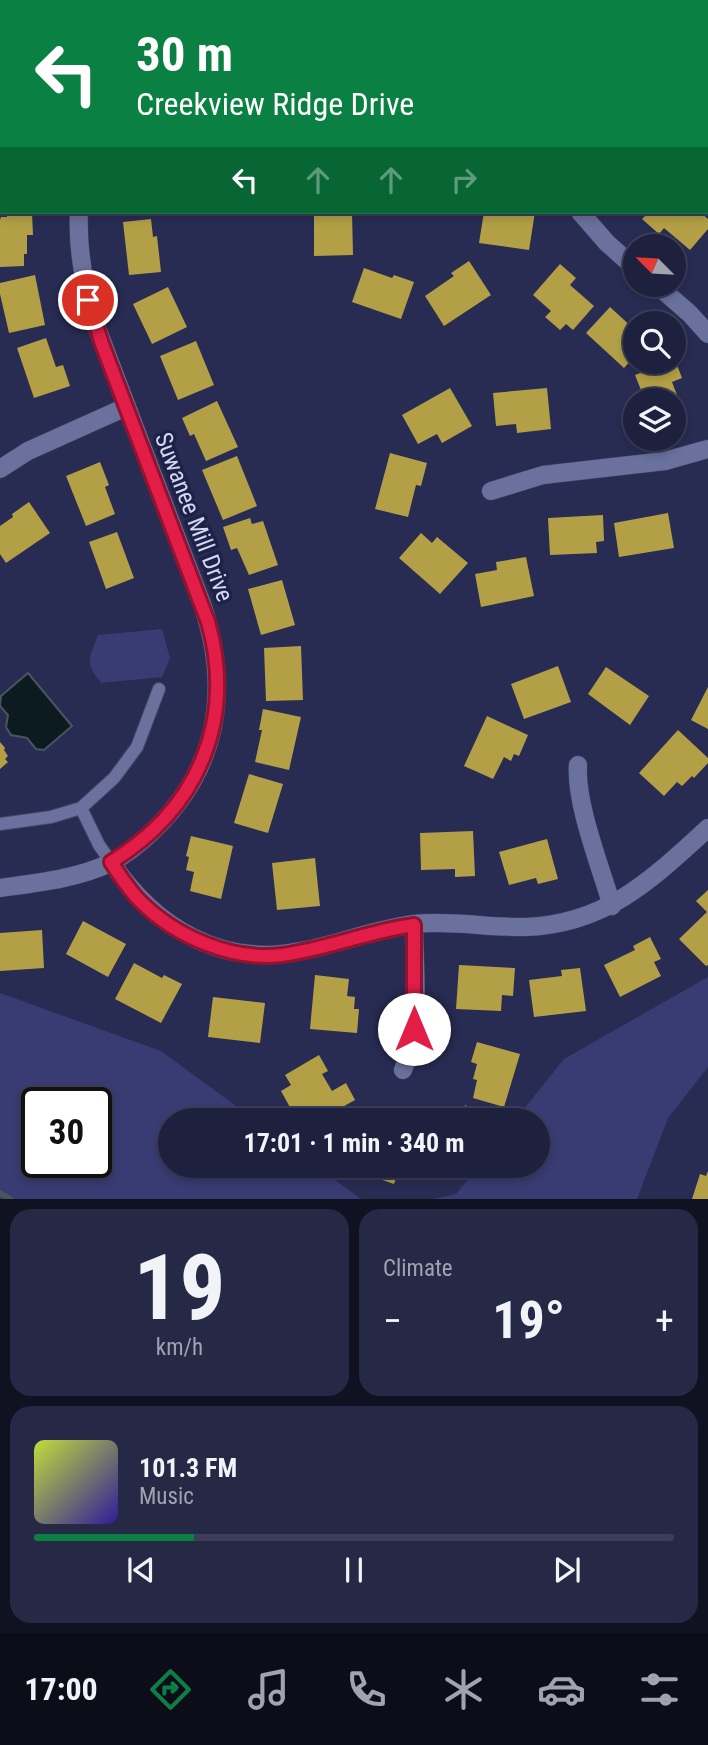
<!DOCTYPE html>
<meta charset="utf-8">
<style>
body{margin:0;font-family:"Roboto Condensed",sans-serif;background:#262945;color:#f1f3f6;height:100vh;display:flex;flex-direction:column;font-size:26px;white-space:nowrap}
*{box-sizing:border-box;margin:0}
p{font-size:23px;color:#a1a3b0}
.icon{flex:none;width:38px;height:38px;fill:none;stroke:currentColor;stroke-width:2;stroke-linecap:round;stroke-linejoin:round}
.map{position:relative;height:1199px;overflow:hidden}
.drawer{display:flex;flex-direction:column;gap:10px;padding:10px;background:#101222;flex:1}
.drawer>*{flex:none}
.hud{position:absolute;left:0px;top:0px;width:709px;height:214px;box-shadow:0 4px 10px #0003,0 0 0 2px #3c3e58;background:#0b8043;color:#fff;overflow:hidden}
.needle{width:46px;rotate:294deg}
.buttons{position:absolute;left:623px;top:234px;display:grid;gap:14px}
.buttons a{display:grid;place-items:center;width:63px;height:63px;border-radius:50%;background:#1e213e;box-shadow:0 4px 10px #0003,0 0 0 2px #3c3e58;font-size:35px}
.speed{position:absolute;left:21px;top:1087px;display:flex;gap:14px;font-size:35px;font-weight:700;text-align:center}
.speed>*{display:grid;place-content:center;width:91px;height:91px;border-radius:50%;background:#1e213e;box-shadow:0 4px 10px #0003,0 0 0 2px #3c3e58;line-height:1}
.speed .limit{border:4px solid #111;border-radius:10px;background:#fff;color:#111}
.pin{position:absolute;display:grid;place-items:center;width:60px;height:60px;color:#fff;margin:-30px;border:4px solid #fff;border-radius:50%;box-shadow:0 2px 7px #0007}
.me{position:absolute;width:77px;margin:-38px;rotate:0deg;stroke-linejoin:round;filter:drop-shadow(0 0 5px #0008)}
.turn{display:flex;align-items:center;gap:24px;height:147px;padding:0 21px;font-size:32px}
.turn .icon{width:91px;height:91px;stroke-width:2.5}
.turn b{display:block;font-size:49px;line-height:60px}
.lanes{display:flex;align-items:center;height:66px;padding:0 21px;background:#0003;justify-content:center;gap:35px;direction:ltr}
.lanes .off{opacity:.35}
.big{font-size:52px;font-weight:700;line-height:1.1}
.drawer .widget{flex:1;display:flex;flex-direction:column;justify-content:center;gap:10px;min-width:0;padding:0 24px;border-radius:21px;background:#262945}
.drawer .dial{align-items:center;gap:0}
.dial b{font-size:91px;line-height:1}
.song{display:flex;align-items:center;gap:21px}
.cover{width:84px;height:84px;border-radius:10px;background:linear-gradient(135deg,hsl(70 70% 55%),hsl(250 70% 35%))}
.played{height:7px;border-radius:4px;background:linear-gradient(90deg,#0b8043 25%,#3c3e58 25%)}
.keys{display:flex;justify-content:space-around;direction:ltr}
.heat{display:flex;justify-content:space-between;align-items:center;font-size:38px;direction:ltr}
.drawer .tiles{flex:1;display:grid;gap:10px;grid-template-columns:1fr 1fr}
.widget:last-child{grid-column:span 2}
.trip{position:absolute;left:158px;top:1108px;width:392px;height:70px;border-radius:35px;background:#1e213e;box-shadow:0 4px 10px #0003,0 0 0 2px #3c3e58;font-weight:700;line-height:70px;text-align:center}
.tabs{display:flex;height:112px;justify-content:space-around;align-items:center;background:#0c0d19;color:#a1a3b0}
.tabs .icon{width:49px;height:49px}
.tabs .selected{color:#0b8043}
.tabs b{font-size:32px;color:#f1f3f6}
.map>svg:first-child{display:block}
.green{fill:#383c73;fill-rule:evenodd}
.water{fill:#0c1b1f;stroke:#48545e;stroke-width:2}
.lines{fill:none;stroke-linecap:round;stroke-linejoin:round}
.stream{stroke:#48545e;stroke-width:6}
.building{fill:#b3a046}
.service-casing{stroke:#444668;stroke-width:14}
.minor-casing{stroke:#444668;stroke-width:19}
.service{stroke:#6a719d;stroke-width:12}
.minor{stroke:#6a719d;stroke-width:18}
.route-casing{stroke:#92132f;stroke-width:18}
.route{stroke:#e11d48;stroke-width:12}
.labels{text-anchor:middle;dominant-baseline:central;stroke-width:7;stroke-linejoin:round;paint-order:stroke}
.street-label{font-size:24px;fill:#d4d9f2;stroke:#1f2248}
</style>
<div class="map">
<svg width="708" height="1199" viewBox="0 0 708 1199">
<rect width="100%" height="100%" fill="#282c53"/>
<path class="green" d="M162 629 170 658 162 677 101 683C84 661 89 660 98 635Z
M708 977V1067L668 1118 637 1199H433L456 1194 479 1166H537V1120H515L564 1059Z
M0 993 161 1051 255 1120H170V1166H316L361 1199H0ZM37 1102H96V1162H37Z"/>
<path class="water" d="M28 673 72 726 44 750 36 749 27 738 11 735 6 727 8 715 0 706 1 696Z"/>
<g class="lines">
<path class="stream" d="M0 1193 10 1199"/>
</g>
<path class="building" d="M314 212H352L353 255 314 256Z
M484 212H535L529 250 479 243Z
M649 212H700L708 219V229L690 250 664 228 659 234 642 219Z
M7 213H32L33 235H27V254H24V266L0 267V220L1 217H7Z
M151 219 153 237 157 236 161 272 129 275 123 222Z
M469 261 491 295 444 326 425 296 454 276 451 273Z
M560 264 576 278 570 285 594 306 573 330 566 324 560 330 545 317 551 311 533 295Z
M364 268 392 278 394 275 414 282 401 319 352 302Z
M35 275 45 325 9 333 0 294V283Z
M168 287 187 327 152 344 133 304Z
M610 307 635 330V356L624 368 586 333Z
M46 338 56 367 63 365 70 386 34 398 17 348Z
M196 341 214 385 178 400 160 356Z
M674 357 682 378 672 382 683 411 674 415V401H638L637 398 643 395 635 375 668 362H674Z
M450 388 472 426 442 443 437 434 418 444 402 415Z
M547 388 551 429 517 433 516 424 496 426 493 393Z
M217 401 238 447 206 461 194 434 190 436 182 418Z
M390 453 427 463 421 486 416 485 408 517 375 509Z
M237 456 257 506 223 520 202 470Z
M100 462 109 485 105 487 115 514 86 526 66 476Z
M29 502 50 533 6 563 0 554V526L13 517 12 514Z
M668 513 674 548 619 557 614 523Z
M603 515 604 541 596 542 597 553 550 555 548 518Z
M250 518 252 524 263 521 278 565 249 575 237 548 231 550 223 527Z
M117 532 134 578 106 589 89 542Z
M421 533 432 543 437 537 468 563 440 594 399 558Z
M526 557 534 596 481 607 475 574 497 570 496 562Z
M282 580 295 625 261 635 248 589Z
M301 646 303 700 266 701 264 648Z
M558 666 571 702 524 719 511 684Z
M606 667 649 696 630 725 588 694Z
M708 687V729L691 720Z
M263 709 301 717 289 770 255 762 262 730H259Z
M487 716 528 735 519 756 514 754 511 761 504 757 493 779 464 766Z
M678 730 708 758V763L694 778 692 776 682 786 677 782 664 796 639 773Z
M0 742 5 748 4 750 8 756 5 759 8 762 0 769Z
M249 774 283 784 268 833 234 823Z
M473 831 475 876 455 877V869L421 870 420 833Z
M191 836 233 846 221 899 190 891 194 872 186 870 189 857 186 856Z
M547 839 558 879 538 884 536 878 509 885 499 852Z
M315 858 320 906 277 910 272 863Z
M708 890V965L706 966 679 939 707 912 696 901Z
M83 921 126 944 108 977 66 954Z
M42 930 44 968 0 971V933Z
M650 937 661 959 654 962 661 976 620 997 604 965 635 950 633 946Z
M134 963 162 978 164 975 182 984 161 1023 115 999Z
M459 965 515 968 513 996 502 995 501 1011 456 1009Z
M580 968 586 1011 534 1017 529 980 562 976 561 970Z
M315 975 349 979 347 996 355 997 354 1009H359L357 1033 310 1029Z
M213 997 265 1003 260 1043 208 1037Z
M477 1042 520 1054 504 1107 473 1098 477 1080 473 1079 477 1064 471 1062Z
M319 1055 328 1071 322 1074 332 1091 346 1083 355 1100 319 1120H297L281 1091 291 1085 285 1075Z
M466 1105 475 1120H449L447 1117Z
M341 1166H400L394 1184Z
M708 1171V1199H692L700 1174 706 1176Z"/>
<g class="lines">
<defs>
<path id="service" d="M0 824 51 817 81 808
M111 862 99 845 81 808 114 778 137 747 159 689"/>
<path id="minor" d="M164 2 165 0
M526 2V0
M580 212 607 243 635 268
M657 285 690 314 708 334
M0 469 28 451 126 407
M491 491 543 475 665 461 708 449
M578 765C575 803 601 868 612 906
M111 862C155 927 221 968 301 951 339 944 375 929 415 924 452 920 489 928 526 927 607 924 652 879 708 828
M0 888C36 883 76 879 110 863 128 854 143 841 157 827 220 764 230 686 202 604L95 323C84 286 77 250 79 212
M403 1070C422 1026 414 972 414 924"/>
</defs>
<use href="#service" class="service-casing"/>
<use href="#minor" class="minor-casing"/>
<use href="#service" class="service"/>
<use href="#minor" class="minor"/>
</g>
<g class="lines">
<defs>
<path id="route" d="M88 300 102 344 208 622C236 720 198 809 111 862 120 876 129 890 140 901 176 937 232 961 282 955 327 949 369 931 414 925V1029"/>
</defs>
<use href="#route" class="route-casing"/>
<use href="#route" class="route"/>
</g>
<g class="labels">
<g class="street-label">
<text transform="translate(194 517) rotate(69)">Suwanee Mill Drive</text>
</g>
</g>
</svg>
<div class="buttons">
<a><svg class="needle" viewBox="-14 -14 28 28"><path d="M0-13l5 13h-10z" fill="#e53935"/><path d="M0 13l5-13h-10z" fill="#a1a3b0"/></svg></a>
<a><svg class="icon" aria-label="search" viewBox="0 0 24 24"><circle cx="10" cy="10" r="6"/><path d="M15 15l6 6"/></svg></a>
<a><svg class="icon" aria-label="layers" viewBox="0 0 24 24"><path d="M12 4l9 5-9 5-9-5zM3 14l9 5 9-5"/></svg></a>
</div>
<div class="speed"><div class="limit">30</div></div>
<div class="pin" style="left:88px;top:300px;background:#d93025"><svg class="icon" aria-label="arrive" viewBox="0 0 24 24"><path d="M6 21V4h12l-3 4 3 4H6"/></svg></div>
<svg class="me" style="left:414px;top:1029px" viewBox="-20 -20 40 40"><circle r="19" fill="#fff"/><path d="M0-13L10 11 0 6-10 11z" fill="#e11d48"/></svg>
<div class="trip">17:01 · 1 min · 340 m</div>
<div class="hud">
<div class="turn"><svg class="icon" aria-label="left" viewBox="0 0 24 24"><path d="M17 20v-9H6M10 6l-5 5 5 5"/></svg><div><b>30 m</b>Creekview Ridge Drive</div></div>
<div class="lanes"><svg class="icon" aria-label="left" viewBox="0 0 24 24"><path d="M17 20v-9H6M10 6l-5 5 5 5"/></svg><svg class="icon off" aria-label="ahead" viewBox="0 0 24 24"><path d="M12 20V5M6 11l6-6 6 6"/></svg><svg class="icon off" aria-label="ahead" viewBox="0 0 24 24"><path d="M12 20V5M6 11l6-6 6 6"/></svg><svg class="icon off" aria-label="right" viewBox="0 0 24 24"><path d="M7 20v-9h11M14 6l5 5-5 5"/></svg></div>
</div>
</div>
<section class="drawer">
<div class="tiles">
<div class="widget dial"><b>19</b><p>km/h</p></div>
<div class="widget"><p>Climate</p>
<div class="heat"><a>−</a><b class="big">19°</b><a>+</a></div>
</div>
<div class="widget">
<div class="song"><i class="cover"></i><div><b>101.3 FM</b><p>Music</p></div></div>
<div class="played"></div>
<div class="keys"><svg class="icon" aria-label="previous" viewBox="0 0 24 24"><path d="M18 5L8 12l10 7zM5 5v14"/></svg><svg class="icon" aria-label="pause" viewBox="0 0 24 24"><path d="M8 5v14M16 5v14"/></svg><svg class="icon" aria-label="next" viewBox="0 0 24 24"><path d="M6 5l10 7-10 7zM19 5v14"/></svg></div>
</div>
</div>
</section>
<nav class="tabs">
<b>17:00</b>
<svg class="icon selected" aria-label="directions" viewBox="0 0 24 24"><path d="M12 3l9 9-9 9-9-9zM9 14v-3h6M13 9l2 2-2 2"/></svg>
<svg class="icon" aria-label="music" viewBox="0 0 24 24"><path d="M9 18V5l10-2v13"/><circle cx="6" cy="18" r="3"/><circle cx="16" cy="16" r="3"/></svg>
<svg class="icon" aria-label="phone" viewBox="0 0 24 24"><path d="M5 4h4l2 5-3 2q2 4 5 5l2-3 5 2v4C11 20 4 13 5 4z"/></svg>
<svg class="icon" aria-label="climate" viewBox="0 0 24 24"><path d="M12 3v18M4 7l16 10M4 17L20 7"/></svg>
<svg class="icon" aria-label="car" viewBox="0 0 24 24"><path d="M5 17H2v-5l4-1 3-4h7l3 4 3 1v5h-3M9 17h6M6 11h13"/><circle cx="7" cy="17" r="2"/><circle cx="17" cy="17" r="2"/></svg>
<svg class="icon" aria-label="filters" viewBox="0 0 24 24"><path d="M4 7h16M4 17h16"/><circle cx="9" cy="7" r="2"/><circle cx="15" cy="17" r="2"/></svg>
</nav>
